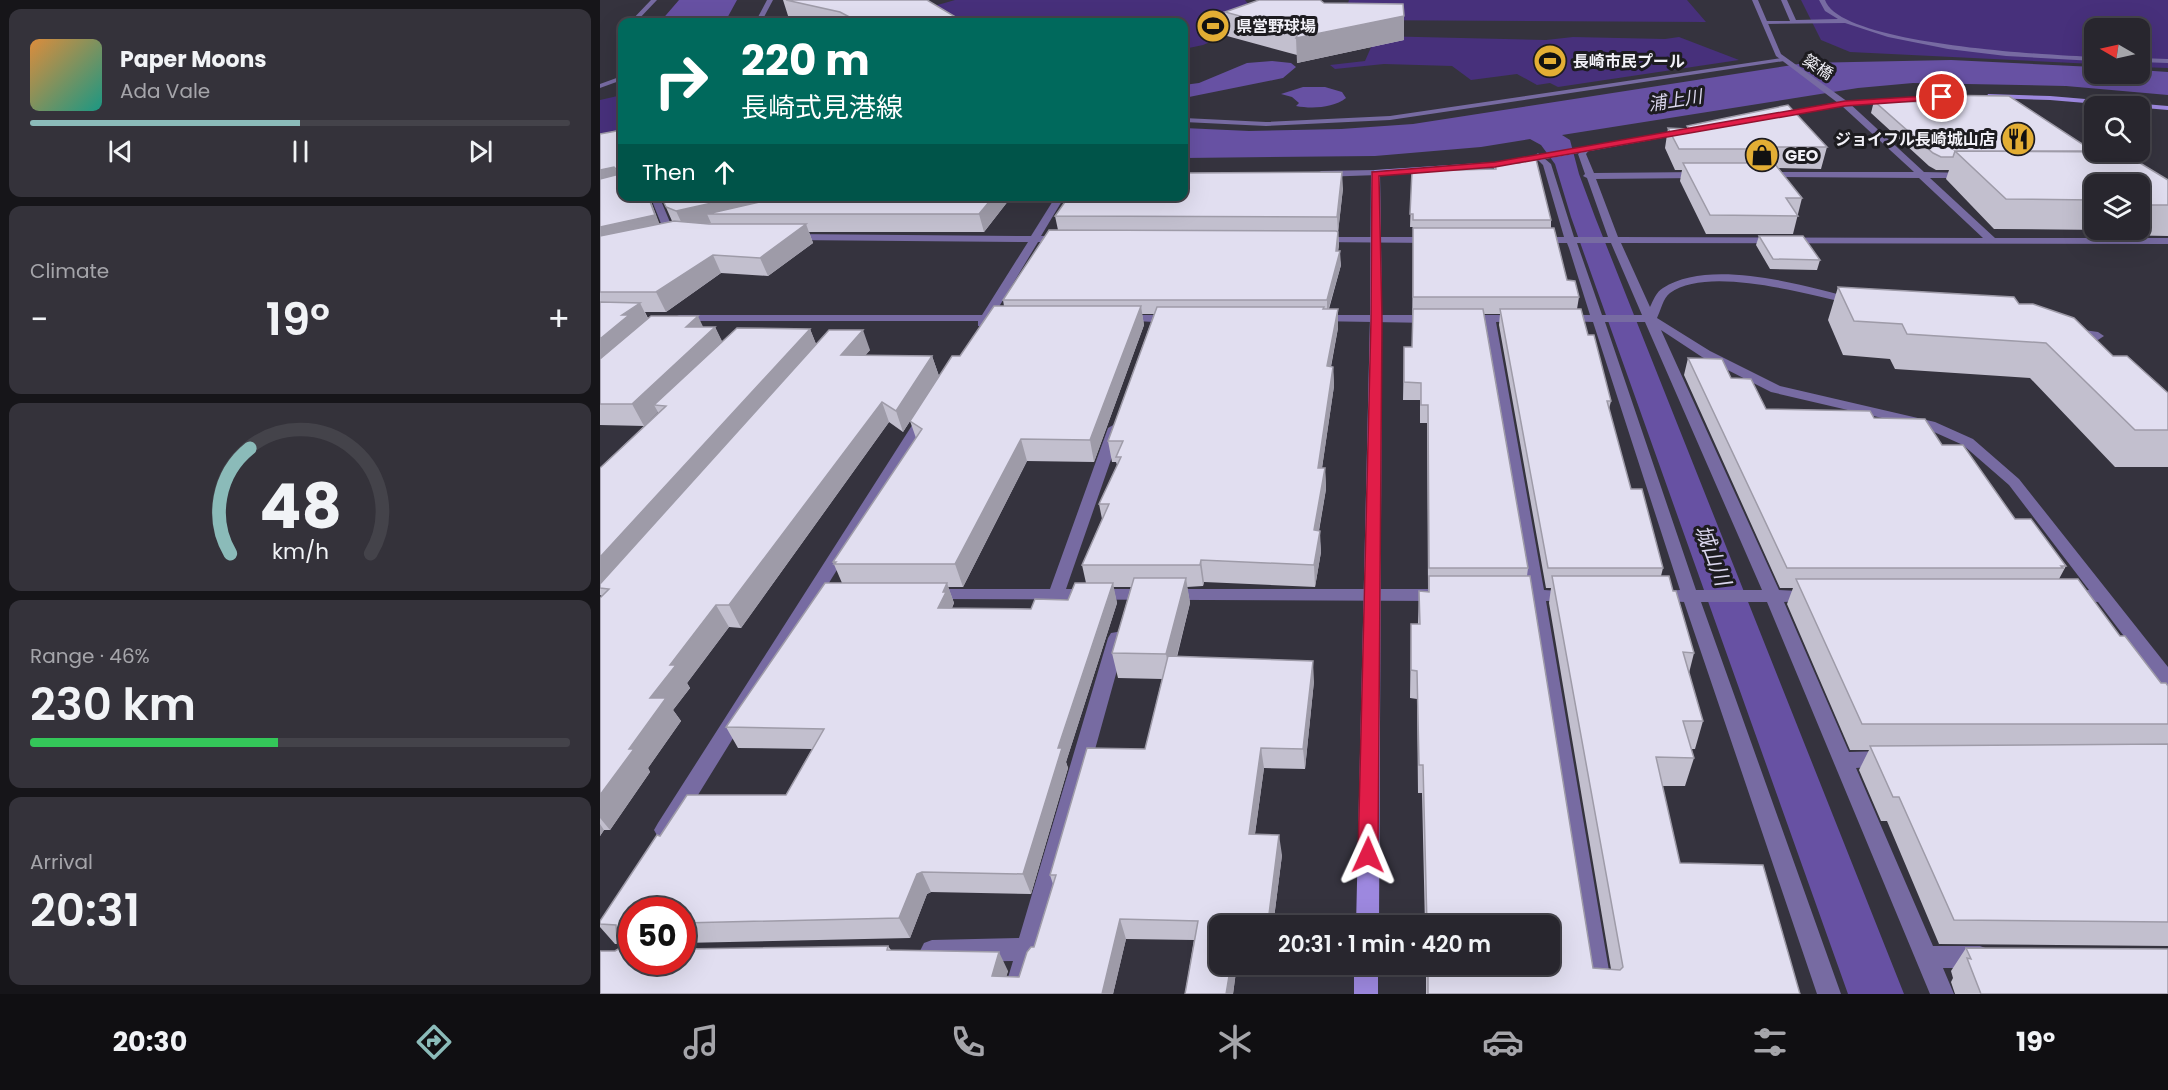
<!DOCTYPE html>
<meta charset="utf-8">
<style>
body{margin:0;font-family:Poppins,"Noto Sans JP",sans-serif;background:#34323a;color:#f1f3f6;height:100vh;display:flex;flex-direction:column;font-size:22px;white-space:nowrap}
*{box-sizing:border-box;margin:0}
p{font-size:20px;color:#a5a5aa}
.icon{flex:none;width:33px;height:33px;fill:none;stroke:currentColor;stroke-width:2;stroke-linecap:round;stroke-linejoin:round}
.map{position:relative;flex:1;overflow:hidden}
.details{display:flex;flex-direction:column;gap:9px;padding:9px;background:#161519;width:600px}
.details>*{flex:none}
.guide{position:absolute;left:18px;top:18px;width:570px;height:183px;border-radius:12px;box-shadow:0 6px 24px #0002,0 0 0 2px #44434a;background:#00695c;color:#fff;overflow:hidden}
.needle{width:39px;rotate:279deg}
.fabs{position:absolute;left:1484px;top:18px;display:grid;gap:12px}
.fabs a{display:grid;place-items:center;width:66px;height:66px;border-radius:12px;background:#28262e;box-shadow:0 6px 24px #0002,0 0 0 2px #44434a;font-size:30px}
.speed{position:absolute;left:18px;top:897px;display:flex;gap:12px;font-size:30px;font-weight:700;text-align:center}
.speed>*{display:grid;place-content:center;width:78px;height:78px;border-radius:50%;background:#28262e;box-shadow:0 6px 24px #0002,0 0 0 2px #44434a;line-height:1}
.speed .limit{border:9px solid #d22;background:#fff;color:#111}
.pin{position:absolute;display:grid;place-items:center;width:51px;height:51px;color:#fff;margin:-26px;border:3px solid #fff;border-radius:50%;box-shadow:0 2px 6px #0007}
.me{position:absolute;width:66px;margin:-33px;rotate:1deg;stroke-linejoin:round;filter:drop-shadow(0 0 4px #0008)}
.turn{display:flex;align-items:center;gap:21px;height:126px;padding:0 24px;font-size:27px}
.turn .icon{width:78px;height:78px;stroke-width:2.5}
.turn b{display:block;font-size:42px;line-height:51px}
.then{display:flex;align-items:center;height:57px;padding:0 24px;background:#0003;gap:12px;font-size:22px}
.big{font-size:45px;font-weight:600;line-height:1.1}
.details .tile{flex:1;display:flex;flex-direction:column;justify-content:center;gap:9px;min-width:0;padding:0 21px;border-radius:12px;background:#34323a}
.details .dial{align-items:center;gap:0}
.dial svg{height:156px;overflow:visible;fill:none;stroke:#44434a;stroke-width:7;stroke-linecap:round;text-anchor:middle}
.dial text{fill:#f1f3f6;stroke:none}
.song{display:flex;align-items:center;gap:18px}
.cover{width:72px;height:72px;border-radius:9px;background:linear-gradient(135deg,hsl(30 70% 55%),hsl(170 70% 35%))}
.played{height:6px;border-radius:3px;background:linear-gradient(90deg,#8bbbb9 50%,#44434a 50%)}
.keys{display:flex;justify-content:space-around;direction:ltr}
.heat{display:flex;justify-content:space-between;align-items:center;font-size:33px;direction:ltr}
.charge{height:9px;border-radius:4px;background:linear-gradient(90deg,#34c759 46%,#44434a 0)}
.trip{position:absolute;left:609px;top:915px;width:351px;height:60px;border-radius:12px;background:#28262e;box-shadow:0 6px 24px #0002,0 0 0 2px #44434a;font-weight:600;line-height:60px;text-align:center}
.dock{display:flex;height:96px;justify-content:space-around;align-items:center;background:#100f12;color:#a5a5aa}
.dock .icon{width:42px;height:42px}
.dock .active{color:#8bbbb9}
.dock b{font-size:27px;color:#f1f3f6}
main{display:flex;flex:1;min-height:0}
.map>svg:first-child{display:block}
.green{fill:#47307b}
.water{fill:#6751a3}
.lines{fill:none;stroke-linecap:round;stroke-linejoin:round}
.service{fill:#776ba2;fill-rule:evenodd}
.minor{fill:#776ba2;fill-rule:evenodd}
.tertiary{fill:#776ba2;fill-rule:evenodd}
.secondary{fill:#9d88df;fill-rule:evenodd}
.wall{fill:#c2bfce;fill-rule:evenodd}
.shaded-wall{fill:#9e9ba8}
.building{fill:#e1def0;stroke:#9e9ba8;stroke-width:1.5}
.route{fill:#e11d48;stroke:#92132f;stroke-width:1.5}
.labels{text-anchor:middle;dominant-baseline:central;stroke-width:6;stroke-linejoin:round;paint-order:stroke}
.far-poi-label{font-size:16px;font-weight:bold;fill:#f2f1f8;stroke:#1d1c20;text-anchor:start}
.far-street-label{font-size:16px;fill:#f2f1f8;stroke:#1d1c20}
.far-water-label{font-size:18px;font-style:italic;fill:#dad6ed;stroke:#1d1c20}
.water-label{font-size:21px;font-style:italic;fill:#dad6ed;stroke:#1d1c20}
</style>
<main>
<section class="details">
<div class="tile">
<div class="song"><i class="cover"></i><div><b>Paper Moons</b><p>Ada Vale</p></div></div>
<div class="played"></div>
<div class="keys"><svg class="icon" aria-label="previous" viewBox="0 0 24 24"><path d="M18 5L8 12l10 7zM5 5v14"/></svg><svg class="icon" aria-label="pause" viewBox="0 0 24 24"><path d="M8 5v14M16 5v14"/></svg><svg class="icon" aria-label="next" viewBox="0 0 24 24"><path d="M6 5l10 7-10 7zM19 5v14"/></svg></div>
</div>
<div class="tile"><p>Climate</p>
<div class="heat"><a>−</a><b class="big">19°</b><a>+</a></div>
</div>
<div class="tile dial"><svg viewBox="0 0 100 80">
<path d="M14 69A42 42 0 1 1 86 69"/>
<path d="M14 69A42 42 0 0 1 24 15" stroke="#8bbbb9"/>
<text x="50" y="56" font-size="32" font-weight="700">48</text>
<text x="50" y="72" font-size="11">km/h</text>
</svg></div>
<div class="tile"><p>Range · 46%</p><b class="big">230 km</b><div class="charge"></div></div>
<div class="tile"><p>Arrival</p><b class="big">20:31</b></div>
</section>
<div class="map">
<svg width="1568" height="994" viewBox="0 0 1568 994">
<rect width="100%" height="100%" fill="#35333e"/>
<path class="green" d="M355 0H645L652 9 639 30 603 45 584 49V22H331L334 6Z
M749 0H1087L1106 22 743 20Z
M1201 0H1568V68L1539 67V28H1494V64L1250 52 1221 40Z
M776 36 946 40 973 37 1065 39 1079 37 1139 60 958 87 950 83 937 85 917 74 871 80 852 66 784 64 735 69 730 65 765 61Z
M22 95V133H0V100Z"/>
<path class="water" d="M79 0H137L125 22H60Z
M1351 60 1494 67V74H1539V70L1568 72V95L1466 86 1313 83 1258 88 962 135 970 140 979 174 995 217 1304 994H1248L971 217 955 164 941 145 930 139 881 147 775 156 584 158V128L649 131 741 129 813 124 1205 63Z
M672 61 691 63 696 67 683 78 584 98V85L599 83 647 63Z
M703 87H725L742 92 746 98C733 108 712 109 696 106L699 103 692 97 681 94Z"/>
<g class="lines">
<path class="service" d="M1181 0H1187L1196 20 1238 19 1225 11 1219 0H1225C1240 45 1449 55 1494 57V61L1406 56 1348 49 1288 37 1245 23 1163 24 1165 21H1190Z
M1539 58 1568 59V63L1539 62Z"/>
<path class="minor" d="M1182 58 1184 61 790 120 666 126 584 122V118L666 122 790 116Z
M1242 102H1248L1324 172 1369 173 1370 175 1366 178H1330L1395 238H1568V244L1021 243 1050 307C1053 301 1056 292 1063 288 1110 257 1206 286 1257 299V303L1253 304C1208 295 1109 265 1070 293 1063 298 1061 310 1057 318L1110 351 1180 386 1335 422 1373 439 1419 479 1568 667V687L1561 685 1498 602 1466 600 1464 596 1466 592 1489 590 1409 485 1363 445 1325 428 1171 392 1102 357 1061 330 1179 590 1217 592 1219 596 1217 600 1184 602 1249 752 1285 751 1292 753 1295 759 1292 765 1256 768 1333 946H1380L1388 949 1392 957 1388 965 1380 968H1343L1354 994H1330L1167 602H1101L1241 994H1217L1084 602 1052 600 1050 596 1052 592 1080 590 993 322 964 321 958 318 964 315H990L969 248 967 243H938L933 240 938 237H964L943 165 934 156 938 153 951 164 974 237H1008L987 178 983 176 985 174 978 154 986 146 990 149 986 154 994 173 1099 172 1103 175 1099 178 996 179 1018 237 1383 238 1319 178 1159 177 1158 175 1162 172H1314L1242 106ZM977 243H1011L1042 315H1002ZM1005 322H1045L1162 590H1096Z
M50 196H59L72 227 84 231V235L64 231Z
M456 196H465L441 236H461L466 239 461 242H438L394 315 410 316V320L389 321 386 326H378V321H79L73 318 79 315H382L428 242 191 240 186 237 191 234 431 236Z
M719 237H833L838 240 833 243 715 242V238Z
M523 315H571L577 319 571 323 519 320 517 318Z
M718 315H832L838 319 832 323 714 321 712 319Z
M865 315H919L925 318 919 321 896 322 944 590 974 592 976 596 974 600 946 601 1013 994H989L929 601 908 599 906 595 908 591 928 589 884 322 861 321 859 319Z
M1470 328 1498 332 1504 336 1498 340 1466 335V329Z
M325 412 332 416 72 837 65 839 58 837 54 830 58 823 318 416Z
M515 424 522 428 466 589H839L845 591 847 595 845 599 839 601 326 599 324 595 326 591 332 589H450L508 428Z
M517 632 523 633 526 638 427 994H403L413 961 332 962 324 959 320 951 324 943 332 940 419 938 508 638 511 633Z"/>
<path class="tertiary" d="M51 0H57L36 22H30Z
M167 0H173L164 17 166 22H160L158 17Z
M1152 0H1158L1181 54 1248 102V106H1242L1176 56Z
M22 76V80L0 88V84Z
M775 170 778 171V175L721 177 717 174 721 171Z"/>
<path class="secondary" d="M1388 94 1450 96 1568 106V110L1450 100 1391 98 1387 96Z
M1340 95H1343V99L1245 106 1176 118 1172 116 1245 102Z
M1087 129 1091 131 1090 133 895 168 780 175 782 319 779 926H756L770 319 771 173 775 170 895 162Z
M754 964H778V994H754Z"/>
</g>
<path class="wall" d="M183 0H327L364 22H190Z
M724 3 804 40 697 63V55L627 36 625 12Z
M1321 95 1493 151 1568 180V236L1513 235 1506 230 1394 229 1346 179 1349 170H1336L1329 166 1271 113 1274 101 1319 102ZM1494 184H1539V230H1494Z
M1087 126 1227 147 1221 169 1178 168 1202 198 1193 234H1106L1080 181 1082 170H1075L1065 148 1068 128 1087 129Z
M22 130V196H49L59 224 72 221 61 196H412L384 232H209L213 243 168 276 121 273 66 312H45L48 318 103 327H115L122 342 210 329 216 344 270 350 265 355 332 356 339 376 303 432 289 422 141 628 129 627 87 683 90 688 73 710 81 721 48 768 50 772 10 830H4L0 836V598L2 596 0 595V468L58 413V412L44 426 0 425V134Z
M895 163 951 220V228L967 280 979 297 977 309 988 335 1011 401 1009 409 1031 489 1063 568 1061 576 1073 591 1094 653 1089 673 1103 721 1095 749H1091L1094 758 1085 786H1062L1080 863 1200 994H826V964H950V926H825L822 793H818L817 699 810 698 811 624H818L819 591 828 592 827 423H820V400H803L804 347H812L813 227H810L812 171 894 169ZM884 314H900L899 325 946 588H951L949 603 1011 969 993 968 927 576 928 568Z
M743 188 738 232 739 245 738 251 741 265 729 309 738 328 731 367H733L734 386 722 468H725L726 489 719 531 721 552 715 587 604 582 603 586 587 587 590 603 577 657 714 681 705 769 664 768 655 834 682 855 673 926H620L637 964 633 994H585L594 940 526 939 513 994H0L15 951 22 946 21 944H15L0 927V921L60 836 186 795 212 749 138 748 126 727 242 583 233 562 316 438 310 421 360 356 404 306 403 300 458 230 455 216 546 199ZM542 314H554L508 441 512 462H516L517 465 499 504 502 519 482 565 486 583 468 600 431 609 352 608 354 603 348 587H363L427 461 494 462 544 325ZM513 587H531L512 653 518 678 562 679 545 749 450 875 453 884 434 947 419 977 406 976 408 971 291 950 288 946 32 962V910H82V943L310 938 327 894 331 892 431 894 468 768 466 762 517 603Z
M1159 236 1220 260 1217 270 1170 269 1156 245Z
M1238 287 1419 304 1513 356 1568 393V467H1515L1430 378 1295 369 1290 359 1243 355 1228 320Z
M1088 358 1131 378 1166 409 1274 418 1342 445 1415 519 1466 566 1459 579 1520 636 1561 683 1568 686V946L1339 944 1287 821H1281L1259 770 1269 750H1250L1187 604 1193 588H1180L1084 375Z
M1366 948 1568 994H1355L1351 982 1353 978 1351 971Z"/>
<path class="shaded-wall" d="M804 16V40L697 63 696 38Z
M14 167 22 184 0 188V170Z
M742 172 743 188 738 233 737 217Z
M48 196H49L63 233 0 247V227Z
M143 196H230L107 214 111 223 84 228 76 211Z
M394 196H412L384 232 379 214Z
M206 224 213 243 168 276 160 258Z
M738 232 739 245 736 265V251Z
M740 251 741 265 727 314V300Z
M113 255 121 273 66 312 56 292Z
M40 303 50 323 0 369V339L22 315Z
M541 306 544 325 494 462 490 440Z
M738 309V328L727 386V366Z
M98 316 107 335 115 327 125 347 54 405 58 412 44 426 32 404 86 327Z
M210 329 218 349 0 588V557Z
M263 330 270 350 249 375 241 355Z
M332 356 339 376 303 432 296 411Z
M733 367 734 386 719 488 718 468Z
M282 402 289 422 141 628 129 605Z
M421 439 427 461 363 587 355 564Z
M725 468 726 489 715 552 714 530Z
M720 531 721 552 715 587 714 565Z
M601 560 604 582 603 586 600 565Z
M586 578 590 603 571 679 566 654Z
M347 583 354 603 352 607 354 612 338 608 343 592Z
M513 583 517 603 466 762 468 768 431 894 423 874 458 748Z
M116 605 129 627 87 683 90 688 73 710 81 721 48 768 50 772 10 830 0 818V795L29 749 50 698 70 665Z
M713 661 714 681 705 769 703 749Z
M661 748 664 768 652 855 649 834Z
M0 824 4 830 0 836Z
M679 835 682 855 673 926H669L668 922Z
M322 872 331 892 327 894 310 938 299 918 317 874Z
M520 919 526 939 513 994H502Z
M399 952 408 971 402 994 392 976Z
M631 964H637L633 994H626Z"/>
<path class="building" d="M186 0H327L364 22H262L257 21 240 12Z
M659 0H720L724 3 803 4 804 16 696 38 699 32 625 12Z
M1321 95 1409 96 1493 151H1355L1353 157H1341L1333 153 1274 101 1329 102Z
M1188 105 1227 147H1166L1167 149H1079L1068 128 1089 129 1087 126Z
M22 130V196H48L55 215 0 227V179L16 175V169L14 167 0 170V134Z
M1355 151 1522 152 1568 180V205H1539V184H1494V200L1406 199Z
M936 159 951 220H813V214H810L812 171 896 169 895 163H919Z
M1083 163H1174L1202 198H1186L1198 216 1110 215Z
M742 172 737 217 455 216 467 199H546L547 196H584V173Z
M61 196H143L76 211 66 207Z
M186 196H394L379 214H107Z
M74 221 109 224H206L160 258 113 255 56 292H0V236Z
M813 228H954L967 280 975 281 979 297H813Z
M449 230 736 231 738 232 736 251H740L727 300H403Z
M1159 236H1203L1220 260 1173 259Z
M1238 287 1414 297 1419 304H1433L1474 318 1513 356H1527L1568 393V430H1535L1446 343 1307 334 1302 324 1254 321Z
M0 302 40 303 22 315H29L0 339Z
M394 306H541L490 440 421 439 355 564H234L236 562H233L322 429 310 421 352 356H360Z
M557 307H724L723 309H738L727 366 733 367 718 468H725L714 530 720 531 714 565 601 560 600 565H482L509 504H499L521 457H516L523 441H508Z
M813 309H883L928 568H829L828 405H821V383L804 382V347H812Z
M900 309H981L988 335H994L1011 401H1007L1031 489H1042L1063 568H948Z
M51 316H98L86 327H115L32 404H0V359Z
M137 328 210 329 0 557V468L66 406 54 405Z
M229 330H263L241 355 332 356 296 411 282 402 129 605H116L70 665H76L50 698H66L29 749H34L0 795V598L9 589 0 588V584Z
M1088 358 1122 359 1131 378 1151 379 1166 409 1270 411 1274 418 1325 419 1342 445H1363L1415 519H1431L1466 566H1461L1463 568H1187Z
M829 576H930L993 968 1020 970 1023 967 952 576H1069L1073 591H1076L1094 653 1083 652 1103 721H1083L1094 758 1056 757 1080 863 1163 865 1200 994H828V964H950V926H827L823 765H819L817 671 811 670V624H820L819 591 829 592Z
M534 578H586L566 654 512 653Z
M1196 579H1478L1520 636H1525L1561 683H1566L1568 686V724H1262Z
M225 583H347L343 592H346L338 608 431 609 435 599 468 600 475 583H513L458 748H462L423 874 322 872 317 874 299 918 82 923V910H32V962H82V949L288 946 287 950 399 952 392 976 419 977 427 952 431 947H434L456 875H450L487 748 545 749 568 656 713 661 703 749 661 748 649 834 679 835 668 922H637L636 926H620V964H631L626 994H585L598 921 520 919 502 994H0V951H15L27 944 25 940H17L16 925 0 924V921L57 835 60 836 87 795H186L224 729 126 727Z
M1568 744V922L1354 920 1299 797H1293L1270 746Z
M1366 948 1568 949V994H1381L1367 958 1371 959Z"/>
<path class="route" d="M1342 95 1344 99 1245 106 895 167 779 176 782 319 778 855 775 861 768 863 761 861 758 855 771 319 772 172 895 162 1245 101Z"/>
<defs>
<symbol id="stadium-disc" viewBox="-11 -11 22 22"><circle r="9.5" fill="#e3ae34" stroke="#1d1c20"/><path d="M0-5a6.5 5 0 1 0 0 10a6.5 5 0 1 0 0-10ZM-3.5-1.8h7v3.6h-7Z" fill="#111"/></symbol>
<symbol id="restaurant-disc" viewBox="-11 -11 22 22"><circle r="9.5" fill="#e3ae34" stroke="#1d1c20"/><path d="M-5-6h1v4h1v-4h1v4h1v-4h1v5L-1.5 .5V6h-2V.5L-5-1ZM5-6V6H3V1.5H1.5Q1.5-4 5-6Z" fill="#111"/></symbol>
<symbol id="shop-disc" viewBox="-11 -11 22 22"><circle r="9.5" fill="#e3ae34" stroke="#1d1c20"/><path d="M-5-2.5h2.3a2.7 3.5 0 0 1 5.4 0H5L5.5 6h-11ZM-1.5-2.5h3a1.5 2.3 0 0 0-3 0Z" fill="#111"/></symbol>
</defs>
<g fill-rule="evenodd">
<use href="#stadium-disc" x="594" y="7" width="38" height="38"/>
<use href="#stadium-disc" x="931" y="42" width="38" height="38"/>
<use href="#restaurant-disc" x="1399" y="120" width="38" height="38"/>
<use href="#shop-disc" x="1143" y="136" width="38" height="38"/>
</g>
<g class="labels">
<g class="far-poi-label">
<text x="636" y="26">県営野球場</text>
<text x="973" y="61">長崎市民プール</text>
<text x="1395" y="139" text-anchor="end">ジョイフル長崎城山店</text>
<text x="1185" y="155">GEO</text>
</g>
<g class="far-street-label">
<text transform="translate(1218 67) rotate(33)">簗橋</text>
</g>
<g class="far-water-label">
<text transform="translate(1075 100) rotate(-9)">浦上川</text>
</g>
<g class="water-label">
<text transform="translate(1113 555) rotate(69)">城山川</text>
</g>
</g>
</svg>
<div class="fabs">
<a><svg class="needle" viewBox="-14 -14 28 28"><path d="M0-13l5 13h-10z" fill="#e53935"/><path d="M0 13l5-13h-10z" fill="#a5a5aa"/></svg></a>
<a><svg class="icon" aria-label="search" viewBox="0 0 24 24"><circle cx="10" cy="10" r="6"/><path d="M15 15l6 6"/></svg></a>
<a><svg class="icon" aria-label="layers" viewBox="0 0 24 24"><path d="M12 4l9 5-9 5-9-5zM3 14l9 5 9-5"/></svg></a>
</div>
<div class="speed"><div class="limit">50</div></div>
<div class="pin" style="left:1342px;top:97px;background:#d93025"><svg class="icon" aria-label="arrive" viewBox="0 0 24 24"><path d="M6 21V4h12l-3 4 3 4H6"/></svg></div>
<svg class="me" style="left:768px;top:855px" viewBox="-20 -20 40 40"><path d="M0-17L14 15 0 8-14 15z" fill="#e11d48" stroke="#fff" stroke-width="4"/></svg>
<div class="trip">20:31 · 1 min · 420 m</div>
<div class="guide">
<div class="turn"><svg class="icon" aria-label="right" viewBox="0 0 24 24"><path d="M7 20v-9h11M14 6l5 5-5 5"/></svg><div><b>220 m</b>長崎式見港線</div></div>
<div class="then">Then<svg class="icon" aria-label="ahead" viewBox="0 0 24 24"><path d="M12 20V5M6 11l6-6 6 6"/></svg></div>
</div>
</div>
</main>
<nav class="dock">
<b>20:30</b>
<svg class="icon active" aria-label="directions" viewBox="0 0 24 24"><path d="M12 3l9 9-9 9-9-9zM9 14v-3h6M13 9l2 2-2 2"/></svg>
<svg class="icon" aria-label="music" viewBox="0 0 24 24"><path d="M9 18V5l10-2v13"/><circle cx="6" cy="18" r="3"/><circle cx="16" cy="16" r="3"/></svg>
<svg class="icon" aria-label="phone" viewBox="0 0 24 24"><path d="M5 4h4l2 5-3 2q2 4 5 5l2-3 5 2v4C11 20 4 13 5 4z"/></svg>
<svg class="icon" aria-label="climate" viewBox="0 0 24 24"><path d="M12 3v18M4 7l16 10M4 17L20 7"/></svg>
<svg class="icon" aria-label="car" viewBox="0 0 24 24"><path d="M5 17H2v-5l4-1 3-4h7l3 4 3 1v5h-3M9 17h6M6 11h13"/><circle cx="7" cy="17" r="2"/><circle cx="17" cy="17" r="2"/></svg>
<svg class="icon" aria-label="filters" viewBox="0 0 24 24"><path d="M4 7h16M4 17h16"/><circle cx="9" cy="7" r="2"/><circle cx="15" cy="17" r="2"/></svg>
<b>19°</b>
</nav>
